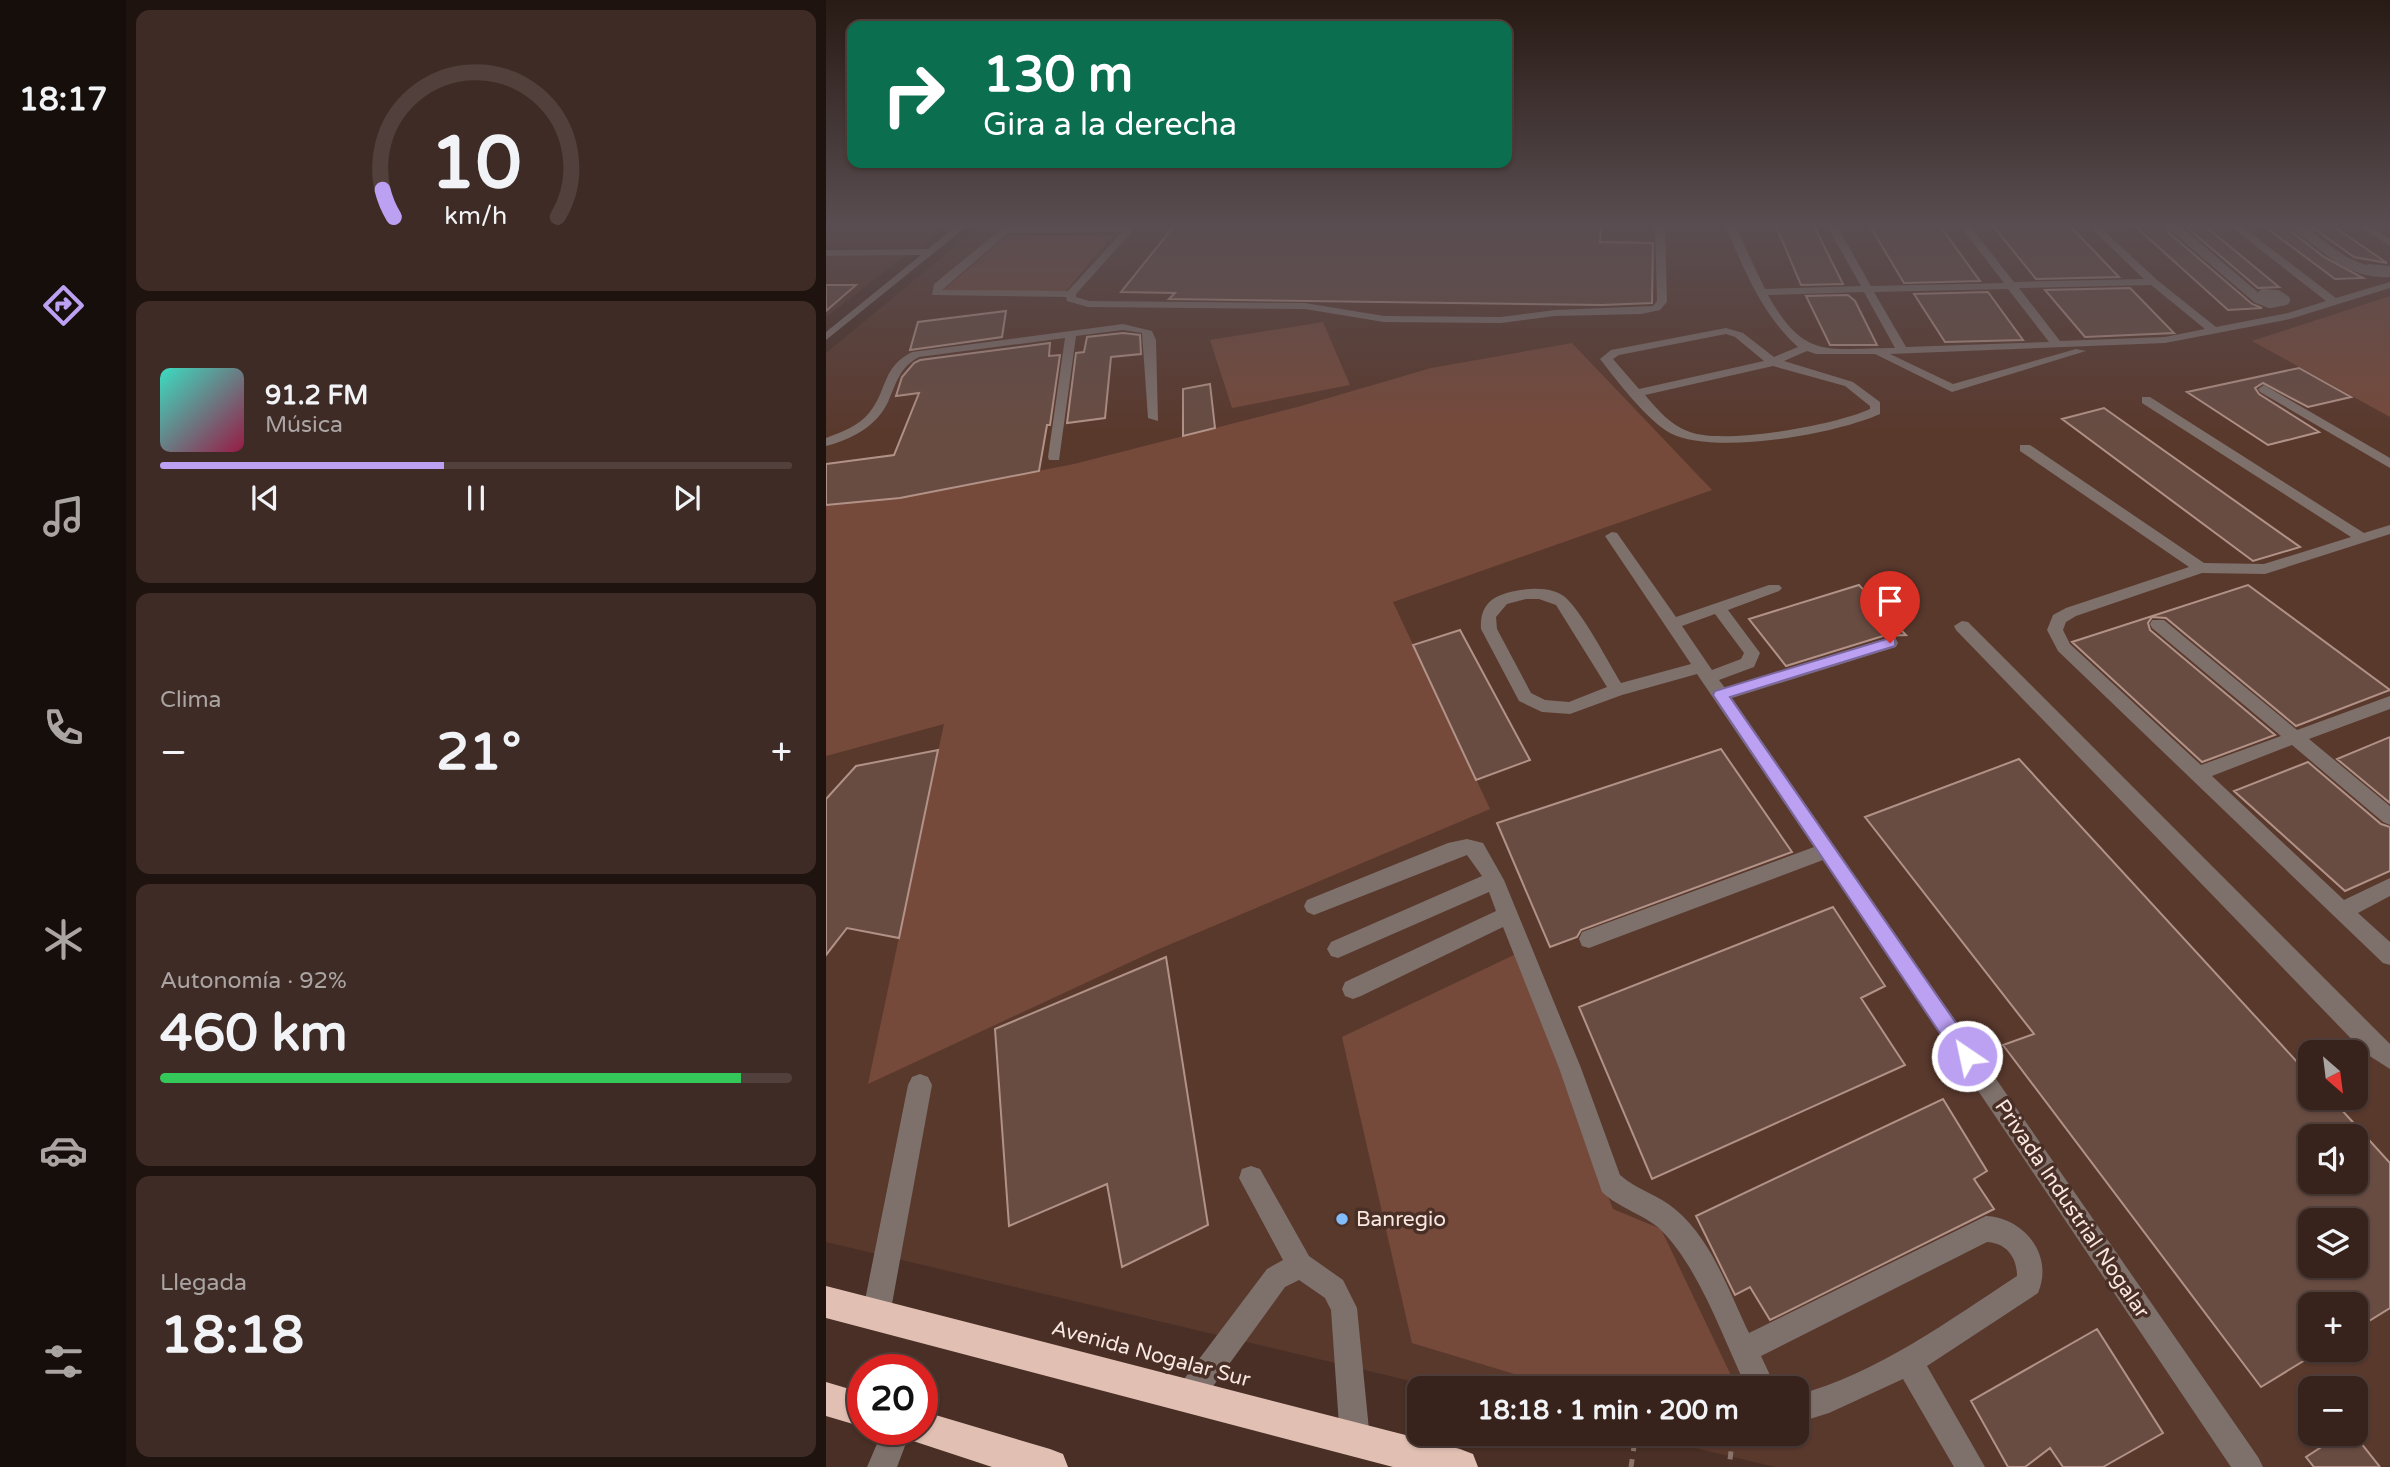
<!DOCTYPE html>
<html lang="es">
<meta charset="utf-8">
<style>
body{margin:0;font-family:"Varela Round",sans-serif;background:#3e2b25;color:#f1f3f6;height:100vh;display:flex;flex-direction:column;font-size:26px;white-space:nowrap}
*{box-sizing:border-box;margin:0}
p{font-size:23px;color:#aaa4a3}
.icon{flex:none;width:38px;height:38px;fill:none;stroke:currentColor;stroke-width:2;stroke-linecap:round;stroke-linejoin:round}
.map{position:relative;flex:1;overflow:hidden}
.panel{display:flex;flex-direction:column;gap:10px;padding:10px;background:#1e130f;width:700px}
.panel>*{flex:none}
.banner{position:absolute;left:21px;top:21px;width:665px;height:147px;border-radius:14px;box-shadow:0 2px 5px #0004,0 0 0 2px #51403b;background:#0b6e4f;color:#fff;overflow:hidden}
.needle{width:46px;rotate:152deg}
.buttons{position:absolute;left:1472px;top:1040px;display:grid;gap:14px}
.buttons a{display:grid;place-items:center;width:70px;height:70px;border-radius:14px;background:#37231c;box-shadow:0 2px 5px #0004,0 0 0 2px #51403b;font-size:35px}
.speed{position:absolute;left:21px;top:1354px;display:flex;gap:14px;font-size:35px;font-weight:700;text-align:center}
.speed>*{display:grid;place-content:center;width:91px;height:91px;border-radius:50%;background:#37231c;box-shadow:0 2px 5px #0004,0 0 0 2px #51403b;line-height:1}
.speed .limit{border:10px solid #d22;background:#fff;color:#111}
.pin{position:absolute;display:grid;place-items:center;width:60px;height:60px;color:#fff;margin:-72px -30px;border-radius:50% 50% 50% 0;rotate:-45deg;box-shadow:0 0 7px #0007}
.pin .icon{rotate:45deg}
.me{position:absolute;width:77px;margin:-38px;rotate:326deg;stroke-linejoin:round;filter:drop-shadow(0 0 5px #0008)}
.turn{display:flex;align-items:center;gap:24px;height:147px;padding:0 21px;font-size:32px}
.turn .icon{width:91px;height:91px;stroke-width:2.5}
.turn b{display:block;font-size:49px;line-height:60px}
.big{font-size:52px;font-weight:800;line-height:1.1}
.panel .card{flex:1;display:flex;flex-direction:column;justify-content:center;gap:10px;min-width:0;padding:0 24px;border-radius:14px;background:#3e2b25}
.panel .dial{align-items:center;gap:0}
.dial svg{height:182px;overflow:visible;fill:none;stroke:#51403b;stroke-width:7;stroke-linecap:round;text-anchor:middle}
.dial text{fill:#f1f3f6;stroke:none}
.song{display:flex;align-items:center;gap:21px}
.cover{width:84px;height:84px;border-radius:10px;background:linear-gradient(135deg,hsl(170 70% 55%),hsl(340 70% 35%))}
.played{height:7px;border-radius:4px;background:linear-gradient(90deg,#bca0f2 45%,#51403b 45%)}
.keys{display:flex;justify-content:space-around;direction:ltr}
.heat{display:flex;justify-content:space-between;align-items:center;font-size:38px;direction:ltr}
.charge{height:10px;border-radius:5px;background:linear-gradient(90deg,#34c759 92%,#51403b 0)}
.trip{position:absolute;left:581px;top:1376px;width:402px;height:70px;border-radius:14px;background:#37231c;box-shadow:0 2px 5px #0004,0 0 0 2px #51403b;font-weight:800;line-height:70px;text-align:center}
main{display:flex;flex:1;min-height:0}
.menu{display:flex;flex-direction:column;width:126px;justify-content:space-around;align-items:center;background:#160e0b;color:#aaa4a3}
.menu .icon{width:49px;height:49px}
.menu .on{color:#bca0f2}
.menu b{font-size:32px;color:#f1f3f6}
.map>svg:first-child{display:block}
.built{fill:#5a392d;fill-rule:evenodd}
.green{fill:#764a3b}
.building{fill:#684c42;stroke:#b29287;stroke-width:2;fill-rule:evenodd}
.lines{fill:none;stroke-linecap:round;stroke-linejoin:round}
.path{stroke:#8a736a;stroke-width:5;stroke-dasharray:8 8;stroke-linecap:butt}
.minor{fill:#7e706b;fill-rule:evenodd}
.highway{fill:#e1bfb3;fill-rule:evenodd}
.minor-bridge{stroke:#7e706b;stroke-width:10}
.route{fill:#bca0f2;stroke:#7a689d;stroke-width:2}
.poi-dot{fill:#82bcfa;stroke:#492f25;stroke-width:2.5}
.labels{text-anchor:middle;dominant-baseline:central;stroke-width:7;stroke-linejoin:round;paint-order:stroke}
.near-street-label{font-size:21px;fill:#f8e7e1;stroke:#492f25}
.near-poi-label{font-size:21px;fill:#f8e7e1;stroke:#492f25;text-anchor:start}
</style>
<main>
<nav class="menu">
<b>18:17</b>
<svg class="icon on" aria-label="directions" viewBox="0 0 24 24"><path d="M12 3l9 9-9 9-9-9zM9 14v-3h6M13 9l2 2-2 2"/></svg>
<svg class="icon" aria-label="music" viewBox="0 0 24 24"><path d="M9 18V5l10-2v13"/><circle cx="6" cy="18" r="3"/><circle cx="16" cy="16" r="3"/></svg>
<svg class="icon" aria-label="phone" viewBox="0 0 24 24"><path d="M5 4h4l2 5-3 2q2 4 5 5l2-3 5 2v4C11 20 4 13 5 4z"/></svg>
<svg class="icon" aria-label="climate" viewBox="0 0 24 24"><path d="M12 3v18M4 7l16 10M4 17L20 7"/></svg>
<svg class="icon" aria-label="car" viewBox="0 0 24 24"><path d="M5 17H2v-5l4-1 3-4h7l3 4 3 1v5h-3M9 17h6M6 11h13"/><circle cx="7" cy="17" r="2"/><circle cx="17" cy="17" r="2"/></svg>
<svg class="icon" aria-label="filters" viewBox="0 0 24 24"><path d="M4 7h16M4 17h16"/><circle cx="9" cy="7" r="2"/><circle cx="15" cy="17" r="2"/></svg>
</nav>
<section class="panel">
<div class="card dial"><svg viewBox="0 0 100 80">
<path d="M14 69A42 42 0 1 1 86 69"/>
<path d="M14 69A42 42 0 0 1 9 57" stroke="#bca0f2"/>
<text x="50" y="56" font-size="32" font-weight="700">10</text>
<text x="50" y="72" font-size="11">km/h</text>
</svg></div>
<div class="card">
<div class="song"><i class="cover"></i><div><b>91.2 FM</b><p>Música</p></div></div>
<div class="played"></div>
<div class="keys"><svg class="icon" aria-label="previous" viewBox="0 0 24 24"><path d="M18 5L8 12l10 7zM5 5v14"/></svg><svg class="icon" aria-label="pause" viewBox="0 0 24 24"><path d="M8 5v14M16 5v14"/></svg><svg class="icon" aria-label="next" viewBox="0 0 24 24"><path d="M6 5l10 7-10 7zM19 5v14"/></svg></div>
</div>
<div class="card"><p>Clima</p>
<div class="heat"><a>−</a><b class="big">21°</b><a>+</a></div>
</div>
<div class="card"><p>Autonomía · 92%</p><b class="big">460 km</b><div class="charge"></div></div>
<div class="card"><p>Llegada</p><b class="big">18:18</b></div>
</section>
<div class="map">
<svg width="1564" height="1467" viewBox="0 0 1564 1467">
<rect width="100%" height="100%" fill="#492f25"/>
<path class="built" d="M0 226H121L96 246 0 247Z
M154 226H1564V1467H949L806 1433H971V1388H614L0 1242V353ZM1484 1052H1530V1097H1484ZM1484 1136H1530V1181H1484ZM1484 1220H1530V1265H1484ZM1484 1304H1530V1349H1484ZM1484 1388H1530V1433H1484Z
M80 255 0 317V256Z"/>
<path class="green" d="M182 235H287L239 292 114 293Z
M1564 296V417L1426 341Z
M497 322 524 385 406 408 384 340Z
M746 343 886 490 567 602 664 809 326 952 42 1084 118 724 0 756V505L74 498 248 464 475 406 605 368Z
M690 954 787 1209 835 1229 911 1388H735L586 1343 516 1037Z"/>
<path class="building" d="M348 226H775L774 242 827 243 826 303 776 305 343 299 349 293 295 292Z
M950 226H988L1017 284 975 285Z
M1044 226H1114L1154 281 1078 283Z
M1167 226H1244L1293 277 1210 279Z
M1309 226H1339L1342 232 1426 304 1436 308 1402 310Z
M1359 226H1379L1453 287 1432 288Z
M1438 226H1463L1466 232 1498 257 1537 278 1509 279Z
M1484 226H1507L1561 263 1528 257Z
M0 285H30L0 311Z
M1304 288 1348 333 1259 337 1219 290Z
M1162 292 1197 340 1119 342 1088 294Z
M1022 295 1029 301 1051 345H1004L980 296Z
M180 311 176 337 84 350 92 322Z
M297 333 314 335 315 354 285 357 279 418 241 423 250 353 258 352 261 337Z
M224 343 223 356 234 355 224 425H221L213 471 74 498 0 505V464L68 455 93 393 70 396 76 377 88 363 94 360Z
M1473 368 1525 397 1482 407 1437 383 1429 388 1433 394 1493 432 1442 445 1361 392Z
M384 384 389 428 357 436V389Z
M1278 408 1474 547 1427 561 1236 419Z
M1033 585 1080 635 1057 636 960 666 923 619Z
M1422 585 1564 690 1470 726 1340 618 1326 617 1322 623 1324 630 1449 735 1376 762 1246 642Z
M634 630 704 760 650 780 587 645Z
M1564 737V803L1511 759Z
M895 749 966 852 755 930 751 937 724 947 671 823Z
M112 750 73 938 21 928 0 955V799L30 766Z
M1193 759 1484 1076V1097H1504L1564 1163V1308L1530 1329V1304H1484V1357L1435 1387 1177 1045 1208 1034 1039 817ZM1484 1136H1530V1181H1484ZM1484 1220H1530V1265H1484Z
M1482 762 1555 824 1564 827V871L1519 891 1408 791Z
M1007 907 1059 986 1035 998 1079 1065 826 1179 753 1007Z
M340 957 382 1225 296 1267 281 1184 183 1226 169 1029Z
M1117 1099 1161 1171 1148 1179 1168 1209 944 1320 924 1287 909 1295 870 1216Z
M1271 1329 1337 1433 1277 1467H1237L1224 1448 1199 1467H1182L1145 1401Z
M1517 1433H1527L1554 1467H1488L1480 1457Z"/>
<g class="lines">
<path class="path" d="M867 1433 906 1444 903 1467
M805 1467 810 1433"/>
<path class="minor" d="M130 226H141L0 340V332L95 255 0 256V250L102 249Z
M179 226H311L250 294V297L263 301 479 303 558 316 675 317 729 310 827 306 831 301 829 226H839L841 302 834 310 815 314 729 316 675 323 558 322 479 309 262 307 241 301 240 297 106 295 108 284ZM296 232 242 291 116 290 182 233Z
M899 226H909L939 289 1035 286 1001 226H1011L1045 286 1178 283 1134 226H1144L1188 282 1318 279 1263 226H1273L1331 280 1390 327 1462 313 1500 301 1404 226H1415L1510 298 1564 282V288L1464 319 1339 343 1064 354 1127 384 1250 349 1260 351 1126 392 1049 354H990L981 351 958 361 1027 382 1054 402V414C1010 434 888 456 844 433 821 420 791 381 774 359L785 350 900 328 917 333 948 357 972 347C936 315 918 269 899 226ZM1325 285 1379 329 1339 337 1234 341 1193 288ZM1182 289 1223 342 1080 347 1048 292ZM1038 292 1069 348C1001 348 979 361 942 295ZM900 334 909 337 938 361 813 389 787 359 793 355ZM947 366 1019 386 1044 406V409C1010 425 899 445 864 432 845 426 832 410 819 395Z
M1533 226H1544L1564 239V246Z
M1543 264 1564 266V272L1540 269V265Z
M297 324 326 331 330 340 332 421 322 418 316 333 297 330 250 336 233 460H223L222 457 239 338 93 357C73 368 71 382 62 402 50 427 26 439 0 446V438C15 432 33 426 43 413 62 390 55 368 86 352Z
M1438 385 1564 458V468L1434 392 1432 389Z
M1316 397H1324L1538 533 1564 525V534L1439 574 1376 573 1250 616 1240 622 1237 630 1244 644 1375 765 1455 736 1326 628 1324 624 1326 620H1338L1471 730 1564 696V709L1483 739 1564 806V825L1557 822 1466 745 1386 776 1518 900 1564 878V896L1532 913 1564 942V965L1557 963 1232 651 1221 630 1227 615 1240 608 1363 567 1194 451V445H1204L1378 563 1438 564 1525 537 1316 403Z
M786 532 791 533 850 617 943 585H953L956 588 953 591 902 610 934 653 928 667 893 680 899 688 1058 639H1070L1072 643 1070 647 906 698 1432 1457 1437 1467H1405L997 860 763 948 756 946 753 939 756 932 988 847 871 674 796 695 744 714 716 712 693 701 655 629C654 613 659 601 675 595 693 588 728 584 742 600 760 619 781 660 795 683L865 664 779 536ZM700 599H713L730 605 781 687 743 702 719 700 705 693 671 629 670 617 681 604ZM889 614 918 653 915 659 886 670 856 626Z
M1136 621 1142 622 1564 1044V1069L1539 1053 1130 630 1128 626Z
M641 839 657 843 678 880 755 1068 794 1175C811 1190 833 1195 850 1210 886 1240 903 1292 923 1333L1160 1216C1199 1218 1228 1256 1212 1293L1101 1366 1159 1467H1128L1077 1379 1003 1413 971 1423V1395C1052 1373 1122 1321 1191 1276 1191 1258 1181 1243 1161 1242L935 1356 950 1388H921C897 1339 874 1269 835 1230 818 1214 794 1209 776 1192L733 1068 677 927 535 996 527 999 519 996 516 989 519 982 670 911 663 892 512 958 505 956 501 949 505 942 656 876 641 855 488 915 481 912 478 906 481 900 622 843Z
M94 1074 102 1077 106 1085 64 1315 60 1325 50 1329 40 1325 36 1315 82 1085 86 1077Z
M425 1166 434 1169 483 1256 517 1280 531 1308 544 1440 539 1450 529 1455 519 1450 514 1440 505 1310 499 1298 473 1280 459 1287 372 1407 362 1411 352 1407 348 1397 352 1387 441 1269 457 1260 413 1178 416 1169Z
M57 1430H85L71 1467H41Z"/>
<path class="highway" d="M0 1286 634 1449 647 1454 652 1467H567L0 1318Z
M0 1382 37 1393V1427L0 1416Z
M96 1411 224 1449 237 1454 242 1467H166L84 1440 79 1430H96Z"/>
<path class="minor-bridge" d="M1347 226 1431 298 1444 303 1459 300 1451 295 1437 294 1438 297
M1471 226C1500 248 1525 275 1564 272"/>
</g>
<linearGradient id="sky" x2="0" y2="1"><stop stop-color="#281a14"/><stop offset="0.52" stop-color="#594d51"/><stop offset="1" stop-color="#594d51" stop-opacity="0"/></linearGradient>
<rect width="1564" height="431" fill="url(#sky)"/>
<path class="route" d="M1064 638 1069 639V646L904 697 1148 1049 1151 1056 1148 1063 1141 1066 1134 1063 887 695 889 691Z"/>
<circle class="poi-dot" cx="516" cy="1219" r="7"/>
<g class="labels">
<g class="near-street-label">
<text transform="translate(1246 1209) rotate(56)">Privada Industrial Nogalar</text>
<text transform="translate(325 1354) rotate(15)">Avenida Nogalar Sur</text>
</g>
<g class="near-poi-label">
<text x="530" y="1219">Banregio</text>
</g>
</g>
</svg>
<div class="buttons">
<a><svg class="needle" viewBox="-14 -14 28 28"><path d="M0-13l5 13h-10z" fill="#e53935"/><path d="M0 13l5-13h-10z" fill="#aaa4a3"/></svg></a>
<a><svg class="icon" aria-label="sound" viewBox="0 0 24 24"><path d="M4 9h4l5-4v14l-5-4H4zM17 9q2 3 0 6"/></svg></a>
<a><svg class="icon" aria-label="layers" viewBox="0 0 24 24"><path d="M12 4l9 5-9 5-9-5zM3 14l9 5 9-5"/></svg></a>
<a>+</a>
<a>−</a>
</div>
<div class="speed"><div class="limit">20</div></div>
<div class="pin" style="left:1064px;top:643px;background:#d93025"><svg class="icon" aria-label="arrive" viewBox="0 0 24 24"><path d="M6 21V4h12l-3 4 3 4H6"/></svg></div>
<svg class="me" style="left:1141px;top:1056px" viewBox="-20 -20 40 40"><circle r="17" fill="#bca0f2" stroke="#fff" stroke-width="3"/><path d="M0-11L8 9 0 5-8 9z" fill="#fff"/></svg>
<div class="trip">18:18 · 1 min · 200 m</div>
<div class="banner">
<div class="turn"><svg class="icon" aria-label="right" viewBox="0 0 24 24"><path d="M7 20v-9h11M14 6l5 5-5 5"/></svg><div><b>130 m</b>Gira a la derecha</div></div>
</div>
</div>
</main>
